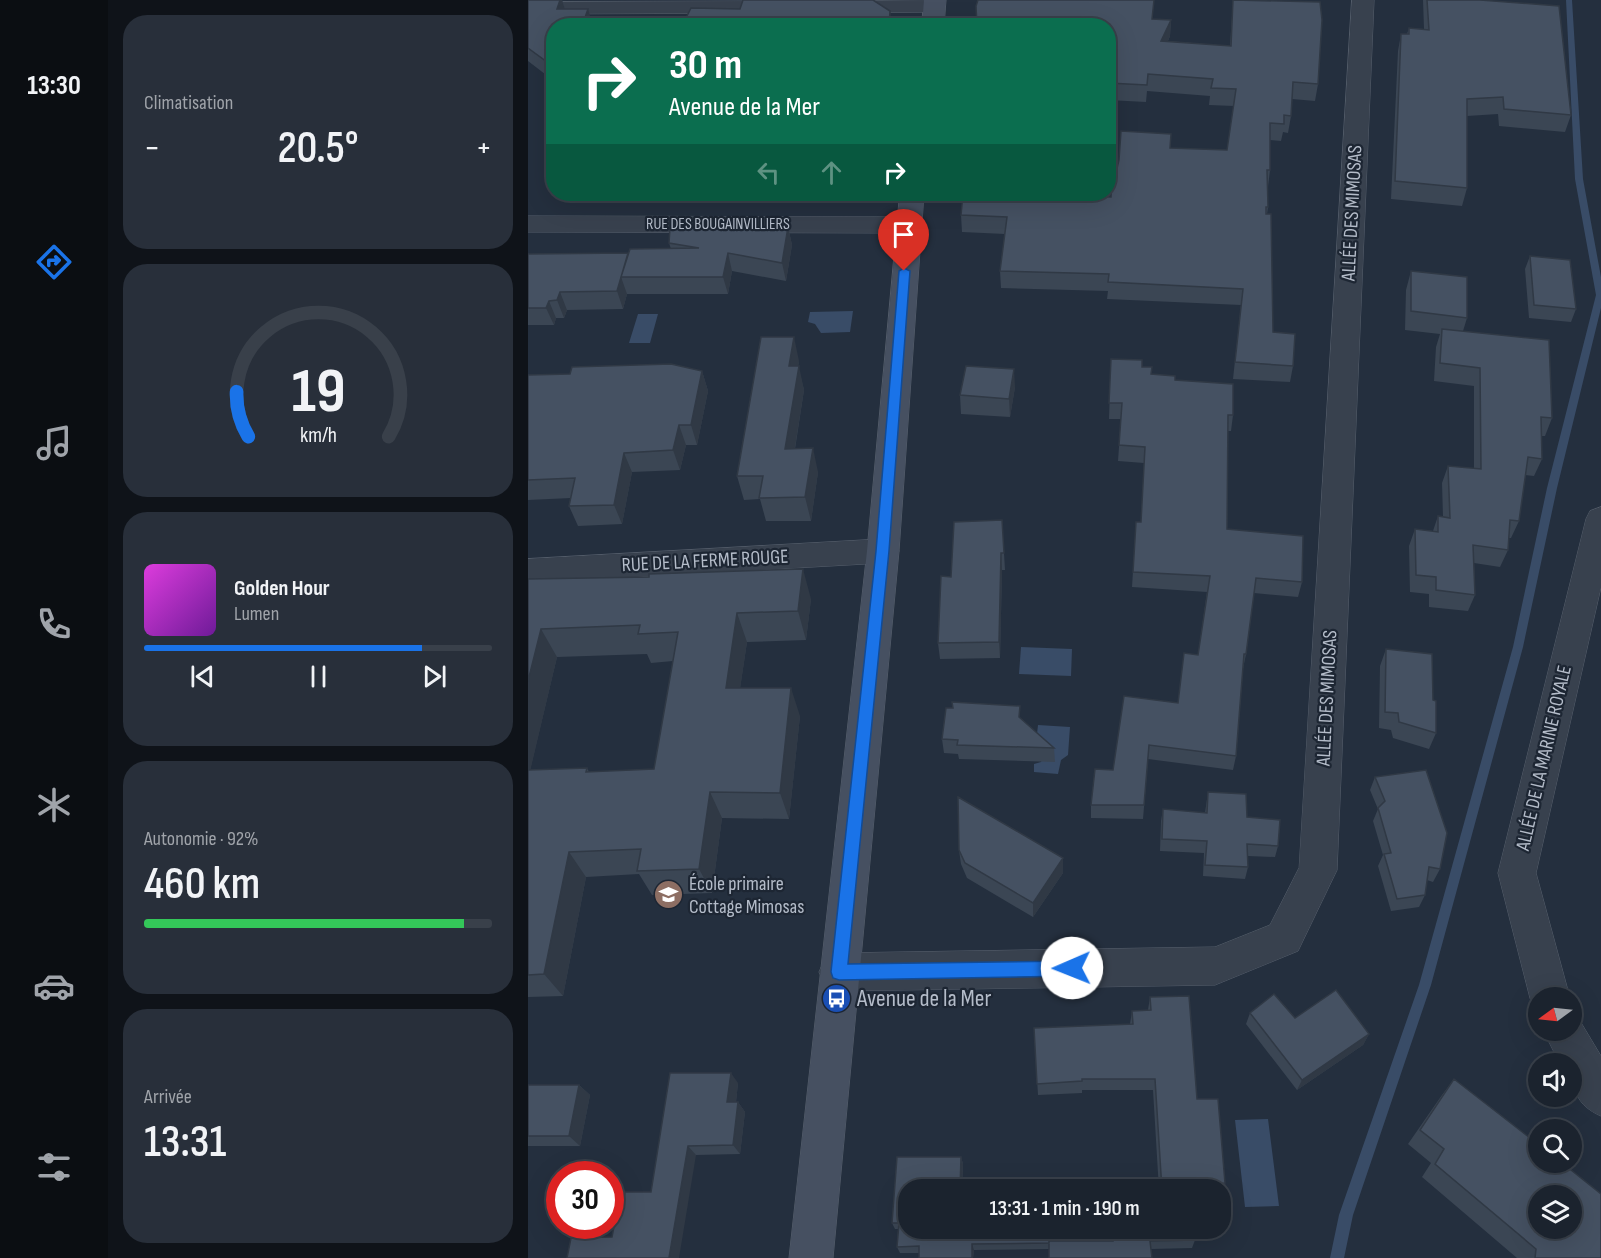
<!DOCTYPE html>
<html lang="fr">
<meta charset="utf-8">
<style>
body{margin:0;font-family:"Sofia Sans Condensed",sans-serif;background:#282f3a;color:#f1f3f6;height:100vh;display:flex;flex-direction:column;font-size:22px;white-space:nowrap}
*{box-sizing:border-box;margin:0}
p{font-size:20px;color:#a0a4aa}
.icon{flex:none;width:33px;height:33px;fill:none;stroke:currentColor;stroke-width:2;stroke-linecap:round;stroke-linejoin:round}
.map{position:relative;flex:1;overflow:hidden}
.panel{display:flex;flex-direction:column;gap:15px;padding:15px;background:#0f1319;width:420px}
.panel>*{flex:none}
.guide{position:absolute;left:18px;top:18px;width:570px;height:183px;border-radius:24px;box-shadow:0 6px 24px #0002,0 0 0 2px #39404a;background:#0b6e4f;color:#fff;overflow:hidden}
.needle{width:39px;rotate:255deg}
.fabs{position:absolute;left:1000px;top:987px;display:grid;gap:12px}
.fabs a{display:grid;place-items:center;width:54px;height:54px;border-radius:50%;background:#1b232e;box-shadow:0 6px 24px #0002,0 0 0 2px #39404a;font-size:30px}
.speed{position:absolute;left:18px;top:1161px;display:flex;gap:12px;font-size:30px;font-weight:700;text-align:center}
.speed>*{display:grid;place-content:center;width:78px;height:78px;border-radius:50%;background:#1b232e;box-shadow:0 6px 24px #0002,0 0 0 2px #39404a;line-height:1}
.speed .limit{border:9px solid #d22;background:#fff;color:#111}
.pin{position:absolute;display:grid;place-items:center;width:51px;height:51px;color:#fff;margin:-62px -26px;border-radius:50% 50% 50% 0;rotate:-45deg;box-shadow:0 0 6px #0007}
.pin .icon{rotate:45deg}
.me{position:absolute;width:66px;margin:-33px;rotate:269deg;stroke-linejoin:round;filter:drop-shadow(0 0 4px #0008)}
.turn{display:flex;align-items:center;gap:21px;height:126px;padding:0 24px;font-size:27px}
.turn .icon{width:78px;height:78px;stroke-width:2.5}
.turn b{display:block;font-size:42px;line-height:51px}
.lanes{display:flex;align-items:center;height:57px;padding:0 24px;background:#0003;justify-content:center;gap:30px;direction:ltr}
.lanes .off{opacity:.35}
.big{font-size:45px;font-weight:600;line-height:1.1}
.panel .card{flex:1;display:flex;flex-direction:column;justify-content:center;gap:9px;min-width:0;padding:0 21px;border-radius:24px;background:#282f3a}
.panel .dial{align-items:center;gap:0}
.dial svg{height:156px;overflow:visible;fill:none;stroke:#39404a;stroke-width:7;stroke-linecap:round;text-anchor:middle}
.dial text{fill:#f1f3f6;stroke:none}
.song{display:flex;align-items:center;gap:18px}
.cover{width:72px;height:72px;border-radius:9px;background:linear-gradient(135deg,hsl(300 70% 55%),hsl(280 70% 35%))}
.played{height:6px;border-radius:3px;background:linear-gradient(90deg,#1a73e8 80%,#39404a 80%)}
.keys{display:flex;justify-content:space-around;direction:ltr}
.heat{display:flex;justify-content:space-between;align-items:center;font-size:33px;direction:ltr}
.charge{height:9px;border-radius:4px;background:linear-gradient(90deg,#34c759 92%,#39404a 0)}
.trip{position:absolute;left:370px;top:1179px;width:333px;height:60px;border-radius:24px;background:#1b232e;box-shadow:0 6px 24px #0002,0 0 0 2px #39404a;font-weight:600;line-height:60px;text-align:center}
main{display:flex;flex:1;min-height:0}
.tab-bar{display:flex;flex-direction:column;width:108px;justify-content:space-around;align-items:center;background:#0b0e12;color:#a0a4aa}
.tab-bar .icon{width:42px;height:42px}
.tab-bar .active{color:#1a73e8}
.tab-bar b{font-size:27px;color:#f1f3f6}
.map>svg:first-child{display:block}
.water{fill:#394c67}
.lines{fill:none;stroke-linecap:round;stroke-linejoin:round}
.stream{fill:#394c67;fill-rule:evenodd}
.minor-casing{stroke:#565f6c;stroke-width:1}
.tertiary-casing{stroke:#565f6c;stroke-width:1}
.secondary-casing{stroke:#565f6c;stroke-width:1}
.minor{fill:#38414e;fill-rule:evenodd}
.tertiary{fill:#38414e;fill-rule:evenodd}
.secondary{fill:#465061;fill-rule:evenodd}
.wall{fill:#3b4654;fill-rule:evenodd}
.shaded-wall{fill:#303945}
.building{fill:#455162;stroke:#303945;stroke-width:1.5;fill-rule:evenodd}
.route{fill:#1a73e8;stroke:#114b97;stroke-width:1.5}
.labels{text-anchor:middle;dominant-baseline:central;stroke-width:4.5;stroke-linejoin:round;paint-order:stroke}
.far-street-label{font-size:16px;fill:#b4bcc9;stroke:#1d2633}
.street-label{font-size:20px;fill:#b4bcc9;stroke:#1d2633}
.poi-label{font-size:20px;fill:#b4bcc9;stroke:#1d2633;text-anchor:start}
.near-poi-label{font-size:24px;fill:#b4bcc9;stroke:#1d2633;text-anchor:start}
</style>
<main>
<nav class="tab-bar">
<b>13:30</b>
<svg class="icon active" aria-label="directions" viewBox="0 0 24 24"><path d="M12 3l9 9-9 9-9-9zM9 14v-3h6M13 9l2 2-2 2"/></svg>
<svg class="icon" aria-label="music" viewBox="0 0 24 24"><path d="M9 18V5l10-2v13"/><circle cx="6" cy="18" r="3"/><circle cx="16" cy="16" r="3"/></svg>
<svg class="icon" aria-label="phone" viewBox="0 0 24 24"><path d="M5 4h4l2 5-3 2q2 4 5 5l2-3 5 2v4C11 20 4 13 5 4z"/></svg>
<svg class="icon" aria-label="climate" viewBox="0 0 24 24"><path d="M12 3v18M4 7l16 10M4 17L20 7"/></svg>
<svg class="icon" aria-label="car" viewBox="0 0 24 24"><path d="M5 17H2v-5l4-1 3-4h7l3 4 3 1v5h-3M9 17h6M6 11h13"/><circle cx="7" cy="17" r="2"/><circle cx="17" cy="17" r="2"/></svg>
<svg class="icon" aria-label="filters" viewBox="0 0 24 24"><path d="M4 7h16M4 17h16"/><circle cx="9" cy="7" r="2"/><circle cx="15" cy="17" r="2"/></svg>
</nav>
<section class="panel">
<div class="card"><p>Climatisation</p>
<div class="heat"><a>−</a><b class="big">20.5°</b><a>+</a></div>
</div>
<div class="card dial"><svg viewBox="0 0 100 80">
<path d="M14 69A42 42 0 1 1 86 69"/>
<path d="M14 69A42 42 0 0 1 8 46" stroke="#1a73e8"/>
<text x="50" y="56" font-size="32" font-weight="700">19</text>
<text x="50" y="72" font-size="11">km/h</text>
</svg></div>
<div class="card">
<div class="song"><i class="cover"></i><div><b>Golden Hour</b><p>Lumen</p></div></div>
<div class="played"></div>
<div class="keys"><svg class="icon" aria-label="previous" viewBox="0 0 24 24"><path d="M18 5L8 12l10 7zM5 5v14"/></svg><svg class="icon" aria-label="pause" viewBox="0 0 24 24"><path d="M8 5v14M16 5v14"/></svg><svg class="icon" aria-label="next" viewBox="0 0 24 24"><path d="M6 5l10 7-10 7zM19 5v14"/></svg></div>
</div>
<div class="card"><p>Autonomie · 92%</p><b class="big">460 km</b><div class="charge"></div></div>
<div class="card"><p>Arrivée</p><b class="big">13:31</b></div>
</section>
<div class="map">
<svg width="1073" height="1258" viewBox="0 0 1073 1258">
<rect width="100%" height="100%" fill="#242f3e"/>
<path class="water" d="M325 311 322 332 293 333 287 324 280 322 282 312Z
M110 314H130L122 343H101Z
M493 647 544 649 543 676 491 674Z
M510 725 542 727 540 755 533 760 530 774 506 772V764L513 762 517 752 516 745 508 743Z
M740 1119 751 1206 717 1207 707 1120Z"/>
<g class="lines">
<path class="stream" d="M1038 0H1044L1055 179 1073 277V308L1029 488 995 647 903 985 825 1215 816 1258H802L811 1215 891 985 985 647 1019 488 1068 295 1047 179Z"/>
<defs>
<path id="minor" d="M824 0H846L809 870 770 951 687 985 311 991 297 985 291 972 297 959 311 953 687 947 742 925 771 868Z
M0 216 380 217 389 219 393 225 389 231 380 233 0 232Z
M1073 507V587L1008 873 1042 998H1011V1013L1008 1012 1002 998 970 873 1058 519 1062 511Z
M355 539 366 542 371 551 366 560 355 563 0 583V559Z
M1044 1014 1049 1016 1073 1056V1116C1048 1105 1044 1089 1044 1064H1032L1015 1030H1044Z"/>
<path id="tertiary" d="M408 0 414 1 417 6 414 11 406 12 311 13 303 12 300 7 303 2 311 1Z
M256 1 264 2 267 7 264 12 256 13 0 14V2Z"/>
<path id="secondary" d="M396 0H418L416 26H394Z
M372 194H396L371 551 305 1258H261L339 551Z"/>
</defs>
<use href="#minor" class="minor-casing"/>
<use href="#tertiary" class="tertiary-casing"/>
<use href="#secondary" class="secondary-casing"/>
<use href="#minor" class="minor"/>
<use href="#tertiary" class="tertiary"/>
<use href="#secondary" class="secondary"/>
</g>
<path class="wall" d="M0 0H34L37 9 26 26V81L0 61Z
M705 0 790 84 787 101 764 99 763 116 760 133 755 132 753 141 742 140V170L740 187V207L739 214 745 332 765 366 762 382 705 379 713 305 579 299 580 291 473 288 472 271 477 234 434 232 433 215 583 197 586 181 642 148 699 150 706 106 681 105 682 96 619 91 618 102 580 100V26L625 19 643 20 642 36 640 41 702 46Z
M895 0H952L1043 115 1037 132 971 126 970 114 939 116V188L934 206 863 199 870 51 873 34H879L881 28 896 29Z
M272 194H314L313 198H273Z
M260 227 264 245 258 281 204 271 200 294H99L95 309 39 310 36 318H28L26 325H0V254L100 253 143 249 141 243Z
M1002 256 1048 309 1043 322 1001 318 997 269Z
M883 271 939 318 935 331 1024 418 1017 436H1013L1014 459 1006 476 997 475 991 521 983 538H981L980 550 972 567 946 563 947 595 940 611 901 607V594L882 592 881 546 887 529 905 531 910 516 915 517 914 483 920 466 946 469V386L906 381 908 347 912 334 877 330 878 290Z
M583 359 614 367 623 374 647 380 705 415 703 431H700L699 529 774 582 770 597 726 593 718 654 715 669 708 756 705 770 620 759 615 819 563 818V805L585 770 650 703 670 655 679 592 604 587 608 522H613L616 463 590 461 593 419H581Z
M271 361 270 366 276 390 267 449 290 472 283 521H238L232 499 216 500 209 476Z
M174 371 180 391 169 445H158L152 470 104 472 94 524 50 526 41 506 43 498 0 500V375Z
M487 387 482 417 433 414 432 395Z
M474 520 477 570H474L472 658 412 659 410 643 423 577Z
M0 579 283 599 278 640 219 642 212 688 272 716 261 819 194 818 184 893 124 895 111 874 58 877 35 996 0 997ZM119 654 123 663 145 661 126 769 61 772 59 768 2 770 29 657Z
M858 649 905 700 908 733 901 749 865 738 863 730 851 728 852 666Z
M492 719 526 748 527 762 431 759 430 754 416 753 414 739Z
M847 777 912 869 905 882 899 880 897 895 891 907 863 911 850 866 855 855 845 821 850 809 842 790Z
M680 792 719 817 750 846 747 857 720 856V867L717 879 675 876 676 853 632 851 633 821 635 809 677 813Z
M431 850 535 858V873L505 917 439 878 433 864Z
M622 997 669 1099 697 1183 693 1193V1190H631L625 1090H554V1093L510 1095 506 1028 602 1024 604 1011 620 1010Z
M722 1013 767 1018 841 1034 835 1045 769 1090 718 1024Z
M926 1079 1073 1258H989L894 1177 903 1163 880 1144 914 1095Z
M210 1083 208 1102H210L217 1112 212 1154 168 1155 84 1237 93 1216 123 1192Z
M0 1085H51L62 1095 52 1146H0Z
M369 1157H433L435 1164 434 1190H381V1228H521V1241H583L582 1228H667V1240L664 1248 623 1249 624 1258H521V1249L446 1250 445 1258H391V1253H372L369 1247 370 1229H367L364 1223Z"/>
<path class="shaded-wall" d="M32 0H34L39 16 29 9Z
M60 9 65 26H54Z
M362 11 364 26H361Z
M643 20 642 36 632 58 633 41Z
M260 227 264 245 258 281 254 263Z
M100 253 93 277 99 294 95 309 89 291Z
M200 253 204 271 200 294 195 277Z
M32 292 39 310 36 318 29 300Z
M21 301 28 318 26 325 18 308Z
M266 337 271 361 267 390 261 366Z
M271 366 276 390 263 472 257 449Z
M486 369 487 387 482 417 481 399Z
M174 371 180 391 169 445 163 425Z
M151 425 158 445 152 470 145 450Z
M285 448 290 472 283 521 277 497Z
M96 453 104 472 94 524 86 505Z
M473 553 474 570 472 658 471 642Z
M275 569 283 599 278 640 270 611Z
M209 613 219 642 208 716 198 688Z
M13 629 29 657 0 780V681Z
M263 688 272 716 261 819 252 793Z
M182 792 194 818 184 893 171 869Z
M41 852 58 877 35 996 16 974Z
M535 858V873L505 917V903Z
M841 1034 835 1045 769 1090 774 1080Z
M203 1073 210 1083 207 1112 199 1102Z
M51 1085 62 1095 52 1146 41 1136Z
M210 1102 217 1112 212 1154 205 1145Z
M160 1146 168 1155 151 1258H141Z
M433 1157 435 1164 434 1190H432Z
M444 1244 446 1250 445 1258H444Z"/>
<path class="building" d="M0 0H32L29 9H60L54 26H26V67L0 48Z
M215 0H345L362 11 361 26H154L163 8 212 9Z
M450 0H626L624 19 643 20 633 41 703 46 705 0 792 2 794 20 790 84 765 82 763 116 756 115V124L742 123V170H739L740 207H738V214H743L745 332 767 334 765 366 707 362 715 289 580 282 581 274 472 271 479 217 433 215 435 194H514L583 197 584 181H586L591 160 593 131 643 134 642 148 699 150 708 89 683 88 685 79 620 74 619 85 580 83V26H449L448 6Z
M899 0H952L1031 6 1043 115 976 109 975 97 939 99V188L867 181 873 34H881V28L901 30Z
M260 227 254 263 200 253 195 277H93L102 249 171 248 141 243 142 228Z
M100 253 89 291 32 292 29 300 21 301 18 308H0V254Z
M1002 256 1042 260 1048 309 1006 305Z
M883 271 939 277V318L883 311Z
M914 329 1021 340 1024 418 1013 417 1014 459 1000 457 991 521 982 520 980 550 945 545 947 595 908 590V577L888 575 887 529 910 532V516L922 518 920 466 953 469 952 368 912 363Z
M233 337H266L261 366H271L257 449 285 448 277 497 231 498 235 476H209Z
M583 359 614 360V367H624L623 374 647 376V380L705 384V415H700L699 529 775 536 774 582 728 578 718 654H716L708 756 621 745 616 805H563L567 769 585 770 596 696 650 703 656 653 670 655 682 576 605 572 608 522H613L617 447 591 445 594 403H581Z
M143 364 174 371 163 425H151L145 450 96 453 86 505 41 506 47 478 0 480V375L42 374 44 367Z
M438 366 486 369 481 399 432 395Z
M474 520 476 553H473L471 642 410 643 413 576 423 577 426 522Z
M275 569 270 611 209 613 198 688H263L252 793 182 792 171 869 109 871 113 849 41 852 16 974 0 975V770L59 768 58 772 126 769 150 632 110 634 112 625 13 629 0 681V579L121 577V574Z
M858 649 904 654 905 700 908 701V733L871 722 870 713 857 712Z
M424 702 492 706 491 717 526 748 429 745 430 740 414 739 418 708H425Z
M898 770 919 833 912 869 901 867 897 895 869 899 856 854 863 853 850 808 857 801 847 777Z
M680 792 718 794 719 817 752 820 750 846 719 844 720 867 677 865 679 841 634 839 635 809 679 813Z
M430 797 535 858 505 903 437 863 431 850Z
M808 990 841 1034 774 1080 722 1013 746 994 767 1018Z
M661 996 669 1099H690L697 1183 666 1184V1190H634L627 1079H554V1081L509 1084 506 1028 605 1024 604 1011 623 1010 622 997Z
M142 1073H203L199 1102H210L205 1145 160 1146 141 1258H39L43 1238 84 1237 88 1216H93L97 1192H123Z
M926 1079 1011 1145V1162H1033L1073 1194V1258H1007L1008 1249 907 1164 916 1149 892 1130ZM1011 1196H1044V1228H1011Z
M0 1085H51L41 1136H0Z
M369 1157H433L432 1190H381V1228H521V1243L444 1244V1258H391V1246L369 1247 371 1223H364Z
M584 1228H667V1240L622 1241 624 1258H521V1241H585Z"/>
<path class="route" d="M376 268 382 271 361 551 320 964 544 961 550 963 552 968 550 974 544 976 311 980 305 978 303 972 348 551 371 271Z"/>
<defs>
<symbol id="school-disc" viewBox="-11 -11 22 22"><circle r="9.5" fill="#8d6e63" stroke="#1d2633"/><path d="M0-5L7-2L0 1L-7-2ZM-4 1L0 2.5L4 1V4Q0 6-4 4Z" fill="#fff"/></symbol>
<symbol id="bus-disc" viewBox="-11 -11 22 22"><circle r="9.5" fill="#1a4fb4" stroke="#1d2633"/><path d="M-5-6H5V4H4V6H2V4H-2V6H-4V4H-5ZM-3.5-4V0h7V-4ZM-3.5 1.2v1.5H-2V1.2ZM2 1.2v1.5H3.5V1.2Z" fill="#fff"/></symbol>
</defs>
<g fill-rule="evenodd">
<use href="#school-disc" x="124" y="878" width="33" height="33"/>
<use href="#bus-disc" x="292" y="982" width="33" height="33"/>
</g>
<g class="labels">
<g class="far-street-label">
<text x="190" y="224">RUE DES BOUGAINVILLIERS</text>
</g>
<g class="street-label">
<text transform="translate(824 213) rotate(-87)">ALLÉE DES MIMOSAS</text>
<text transform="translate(177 561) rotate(-3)">RUE DE LA FERME ROUGE</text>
<text transform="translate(799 698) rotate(-87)">ALLÉE DES MIMOSAS</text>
<text transform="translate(1016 758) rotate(-77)">ALLÉE DE LA MARINE ROYALE</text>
</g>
<g class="poi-label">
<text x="161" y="884">École primaire<tspan x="161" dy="23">Cottage Mimosas</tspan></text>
</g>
<g class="near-poi-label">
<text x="329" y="998">Avenue de la Mer</text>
</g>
</g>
</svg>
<div class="fabs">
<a><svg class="needle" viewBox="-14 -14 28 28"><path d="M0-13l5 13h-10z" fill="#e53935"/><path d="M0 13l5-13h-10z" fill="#a0a4aa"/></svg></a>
<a><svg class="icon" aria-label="sound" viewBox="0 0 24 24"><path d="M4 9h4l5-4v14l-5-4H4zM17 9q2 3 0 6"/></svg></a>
<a><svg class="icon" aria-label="search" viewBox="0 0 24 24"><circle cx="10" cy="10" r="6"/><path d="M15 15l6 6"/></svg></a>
<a><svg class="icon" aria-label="layers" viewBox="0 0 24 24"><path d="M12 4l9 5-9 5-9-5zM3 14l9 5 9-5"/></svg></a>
</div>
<div class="speed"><div class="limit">30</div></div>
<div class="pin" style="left:376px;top:271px;background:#d93025"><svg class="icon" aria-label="arrive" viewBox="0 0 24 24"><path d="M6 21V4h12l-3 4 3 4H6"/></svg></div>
<svg class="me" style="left:544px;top:968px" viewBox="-20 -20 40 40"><circle r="19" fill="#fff"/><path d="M0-13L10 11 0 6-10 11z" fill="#1a73e8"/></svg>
<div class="trip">13:31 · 1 min · 190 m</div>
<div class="guide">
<div class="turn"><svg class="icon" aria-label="right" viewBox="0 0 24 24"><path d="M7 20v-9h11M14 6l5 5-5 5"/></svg><div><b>30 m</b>Avenue de la Mer</div></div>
<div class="lanes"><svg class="icon off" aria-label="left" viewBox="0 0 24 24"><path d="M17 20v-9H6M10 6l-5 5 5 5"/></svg><svg class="icon off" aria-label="ahead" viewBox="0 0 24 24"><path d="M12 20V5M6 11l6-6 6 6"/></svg><svg class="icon" aria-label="right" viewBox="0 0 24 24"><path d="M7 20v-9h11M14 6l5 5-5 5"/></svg></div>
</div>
</div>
</main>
